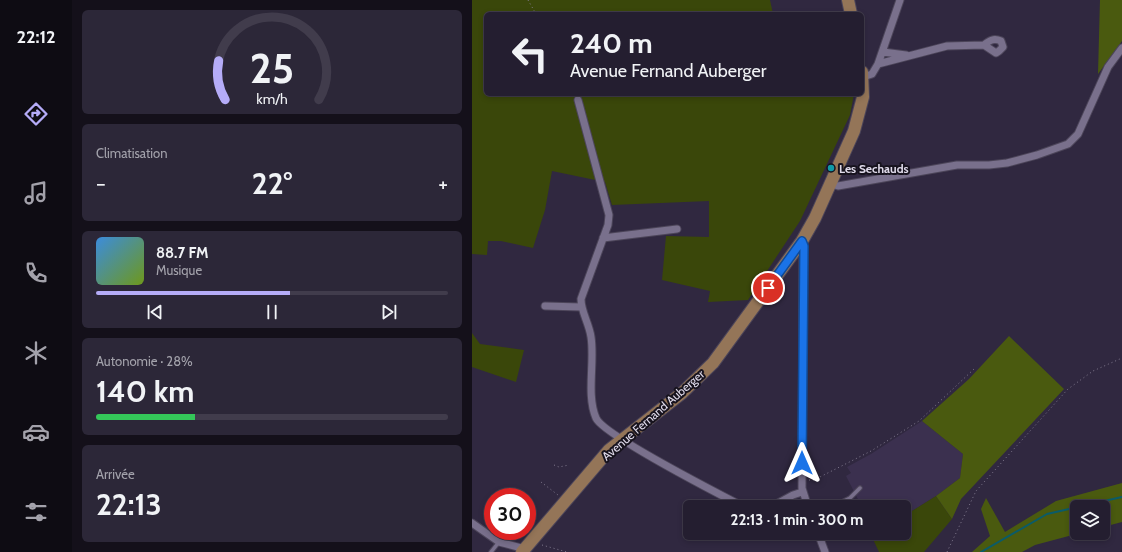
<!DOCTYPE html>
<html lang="fr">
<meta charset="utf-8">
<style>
body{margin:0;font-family:Cabin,sans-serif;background:#2c2738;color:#f1f3f6;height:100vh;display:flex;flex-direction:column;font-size:15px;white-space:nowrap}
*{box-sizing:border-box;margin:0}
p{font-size:13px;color:#a3a2ab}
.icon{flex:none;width:22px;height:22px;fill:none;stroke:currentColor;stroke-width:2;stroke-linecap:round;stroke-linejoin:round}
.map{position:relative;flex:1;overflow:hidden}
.panel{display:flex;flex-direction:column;gap:10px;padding:10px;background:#14101a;width:400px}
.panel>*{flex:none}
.hud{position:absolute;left:12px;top:12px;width:380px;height:84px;border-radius:6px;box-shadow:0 2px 6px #0003,0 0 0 1px #413c4c;background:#241e30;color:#f1f3f6;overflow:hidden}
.controls{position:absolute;left:598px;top:500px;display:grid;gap:8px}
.controls a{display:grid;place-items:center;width:40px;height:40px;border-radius:6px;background:#241e30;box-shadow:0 2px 6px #0003,0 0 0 1px #413c4c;font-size:20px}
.speed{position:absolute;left:12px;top:488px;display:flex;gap:8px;font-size:20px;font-weight:700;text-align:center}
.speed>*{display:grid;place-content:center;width:52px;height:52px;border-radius:50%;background:#241e30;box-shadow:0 2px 6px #0003,0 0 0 1px #413c4c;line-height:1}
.speed .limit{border:6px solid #d22;background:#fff;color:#111}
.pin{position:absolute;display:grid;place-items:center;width:34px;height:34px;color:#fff;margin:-17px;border:2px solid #fff;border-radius:50%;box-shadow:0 1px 4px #0007}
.me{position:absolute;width:44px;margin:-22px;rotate:0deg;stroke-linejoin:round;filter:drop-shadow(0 0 3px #0008)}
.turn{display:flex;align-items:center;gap:14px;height:84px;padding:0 20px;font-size:18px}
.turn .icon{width:52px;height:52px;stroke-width:2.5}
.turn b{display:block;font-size:28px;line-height:34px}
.big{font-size:30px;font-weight:700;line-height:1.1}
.panel .tile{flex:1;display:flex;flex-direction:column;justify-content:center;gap:6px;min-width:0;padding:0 14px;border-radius:6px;background:#2c2738}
.panel .dial{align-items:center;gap:0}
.dial svg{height:104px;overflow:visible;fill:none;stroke:#413c4c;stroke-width:7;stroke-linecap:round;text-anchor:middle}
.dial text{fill:#f1f3f6;stroke:none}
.song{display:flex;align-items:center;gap:12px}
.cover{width:48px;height:48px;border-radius:6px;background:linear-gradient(135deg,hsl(210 70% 55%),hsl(80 70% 35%))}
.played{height:4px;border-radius:2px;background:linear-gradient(90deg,#b5acf8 55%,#413c4c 55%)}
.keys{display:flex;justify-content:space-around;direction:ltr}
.heat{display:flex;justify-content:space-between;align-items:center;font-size:22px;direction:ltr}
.charge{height:6px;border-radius:3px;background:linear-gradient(90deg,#34c759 28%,#413c4c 0)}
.trip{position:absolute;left:211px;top:500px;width:228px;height:40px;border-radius:6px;background:#241e30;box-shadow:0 2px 6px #0003,0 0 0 1px #413c4c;font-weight:700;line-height:40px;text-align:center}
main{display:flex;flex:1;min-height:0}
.tabs{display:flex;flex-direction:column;width:72px;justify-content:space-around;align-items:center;background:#0e0c13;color:#a3a2ab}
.tabs .icon{width:28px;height:28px}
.tabs .current{color:#b5acf8}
.tabs b{font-size:18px;color:#f1f3f6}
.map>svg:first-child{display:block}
.built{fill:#3b304f}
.green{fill:#3a470a}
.forest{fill:#4a5a0f}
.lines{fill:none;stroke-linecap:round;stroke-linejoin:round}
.stream{stroke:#0a5b69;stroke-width:2}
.service-casing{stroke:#4c4559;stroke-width:5.5}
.minor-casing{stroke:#4c4559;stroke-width:9}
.primary-casing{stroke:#4c4559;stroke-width:14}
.path{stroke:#837c90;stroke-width:1;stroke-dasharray:1 3;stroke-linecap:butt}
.service{stroke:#79708c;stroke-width:3.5}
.minor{stroke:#79708c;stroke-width:7}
.primary{stroke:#947558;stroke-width:12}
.route-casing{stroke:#114b97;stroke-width:10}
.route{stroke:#1a73e8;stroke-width:7}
.culture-dot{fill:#0f9aa8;stroke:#17131e;stroke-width:1.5}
.labels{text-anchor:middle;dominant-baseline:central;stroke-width:4;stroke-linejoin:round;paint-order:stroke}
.poi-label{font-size:12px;font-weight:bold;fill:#e0dbeb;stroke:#17131e;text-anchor:start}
.street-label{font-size:12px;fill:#e0dbeb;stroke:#17131e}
</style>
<main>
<nav class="tabs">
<b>22:12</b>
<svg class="icon current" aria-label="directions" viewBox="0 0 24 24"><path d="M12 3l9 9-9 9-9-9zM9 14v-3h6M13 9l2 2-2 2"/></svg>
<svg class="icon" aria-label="music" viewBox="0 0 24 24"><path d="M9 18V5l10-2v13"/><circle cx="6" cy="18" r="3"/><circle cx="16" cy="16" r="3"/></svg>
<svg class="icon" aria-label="phone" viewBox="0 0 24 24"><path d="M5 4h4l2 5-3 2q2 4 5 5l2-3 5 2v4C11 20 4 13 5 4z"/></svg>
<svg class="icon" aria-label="climate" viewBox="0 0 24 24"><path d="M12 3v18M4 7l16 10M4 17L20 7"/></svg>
<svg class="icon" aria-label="car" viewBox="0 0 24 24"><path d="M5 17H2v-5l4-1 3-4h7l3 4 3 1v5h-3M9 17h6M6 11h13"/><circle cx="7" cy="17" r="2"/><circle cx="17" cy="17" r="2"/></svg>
<svg class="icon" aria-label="filters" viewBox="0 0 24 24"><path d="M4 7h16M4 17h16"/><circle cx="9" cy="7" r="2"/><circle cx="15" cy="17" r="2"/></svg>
</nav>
<section class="panel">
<div class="tile dial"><svg viewBox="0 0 100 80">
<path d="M14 69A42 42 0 1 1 86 69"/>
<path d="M14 69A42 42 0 0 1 9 39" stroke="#b5acf8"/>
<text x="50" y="56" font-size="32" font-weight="700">25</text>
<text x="50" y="72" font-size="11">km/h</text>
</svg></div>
<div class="tile"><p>Climatisation</p>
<div class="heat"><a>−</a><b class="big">22°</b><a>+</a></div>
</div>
<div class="tile">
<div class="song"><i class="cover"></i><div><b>88.7 FM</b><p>Musique</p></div></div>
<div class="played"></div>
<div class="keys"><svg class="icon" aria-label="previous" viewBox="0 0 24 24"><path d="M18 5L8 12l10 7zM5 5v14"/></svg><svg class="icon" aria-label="pause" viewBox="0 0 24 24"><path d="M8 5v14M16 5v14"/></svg><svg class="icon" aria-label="next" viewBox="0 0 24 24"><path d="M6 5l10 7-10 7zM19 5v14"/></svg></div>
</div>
<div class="tile"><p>Autonomie · 28%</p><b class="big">140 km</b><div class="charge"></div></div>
<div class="tile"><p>Arrivée</p><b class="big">22:13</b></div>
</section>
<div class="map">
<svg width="650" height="552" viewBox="0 0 650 552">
<rect width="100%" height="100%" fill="#302840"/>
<path class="built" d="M450 421 491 454 488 478 464 496 432 516V507H398L397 505 390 507 374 476 379 473 375 467 399 454Z"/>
<path class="green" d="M0 0H298L301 14H14V94H382L378 115 328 221 276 300 236 302 238 291 190 280 194 236 237 237V201L140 205 133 182 80 171 73 210 61 248 29 241H16L15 255 0 254Z
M0 333 8 344 52 350 44 382 0 367Z
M464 496 480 519 452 552H407L399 535 403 533H432V516Z"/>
<path class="forest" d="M628 0H650V41L626 74Z
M537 336 592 389 489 499 480 519 464 496 488 478 491 454 450 421 497 379Z
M650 483V522L631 527V507H605V533H608L563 545 550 552H500L518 536 509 509 514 498 533 532 584 501Z"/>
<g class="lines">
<path class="stream" d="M509 552 575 514 650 497"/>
<defs>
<path id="service" d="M360 507 378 498 388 488
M19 552 27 542"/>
<path id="minor" d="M411 52 434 55
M406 64 475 46 512 45 524 53 527 51 531 47 529 41C522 38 518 40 512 45
M391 77 400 74 406 64 428 0
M106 100 137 215 136 225 109 299C109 312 117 323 119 337 123 362 114 395 124 418 131 435 249 495 272 507
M359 184 366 186 485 165H517L535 163 565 155 596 144 606 134 636 67 650 48
M131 238 205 229
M330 241 331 246 330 488 336 507
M73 306 109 307
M299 507 321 495 330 492
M0 523 27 542 53 549
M346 533 353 552"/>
<path id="primary" d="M376 0 379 14
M50 552 137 450 210 393 241 363 330 241 343 218 382 131 391 97 390 72"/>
</defs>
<use href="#service" class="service-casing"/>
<use href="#minor" class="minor-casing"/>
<use href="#primary" class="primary-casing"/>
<path class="path" d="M56 0 64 14
M82 465 87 467 97 465
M337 480H342L399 451 447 421 502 369
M69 482 86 495
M70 545 95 552
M475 552 504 491 596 389 621 371 650 358"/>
<use href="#service" class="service"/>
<use href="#minor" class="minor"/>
<use href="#primary" class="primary"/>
</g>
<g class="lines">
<defs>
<path id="route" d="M296 288 330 241 332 246 330 463"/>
</defs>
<use href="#route" class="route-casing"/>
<use href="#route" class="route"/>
</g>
<circle class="culture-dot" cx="359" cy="168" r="4"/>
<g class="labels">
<g class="poi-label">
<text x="367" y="168">Les Sechauds</text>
</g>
<g class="street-label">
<text transform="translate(181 415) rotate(-41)">Avenue Fernand Auberger</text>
</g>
</g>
</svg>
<div class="controls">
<a><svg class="icon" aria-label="layers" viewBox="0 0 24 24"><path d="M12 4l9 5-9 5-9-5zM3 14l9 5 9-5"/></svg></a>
</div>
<div class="speed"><div class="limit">30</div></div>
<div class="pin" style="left:296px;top:288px;background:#d93025"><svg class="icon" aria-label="arrive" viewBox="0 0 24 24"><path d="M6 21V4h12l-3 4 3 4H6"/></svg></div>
<svg class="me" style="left:330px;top:463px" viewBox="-20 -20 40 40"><path d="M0-17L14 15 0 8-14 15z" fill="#1a73e8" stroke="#fff" stroke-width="4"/></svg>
<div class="trip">22:13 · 1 min · 300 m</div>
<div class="hud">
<div class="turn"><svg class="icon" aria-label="left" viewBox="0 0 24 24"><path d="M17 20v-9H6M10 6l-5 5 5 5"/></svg><div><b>240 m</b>Avenue Fernand Auberger</div></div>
</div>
</div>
</main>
